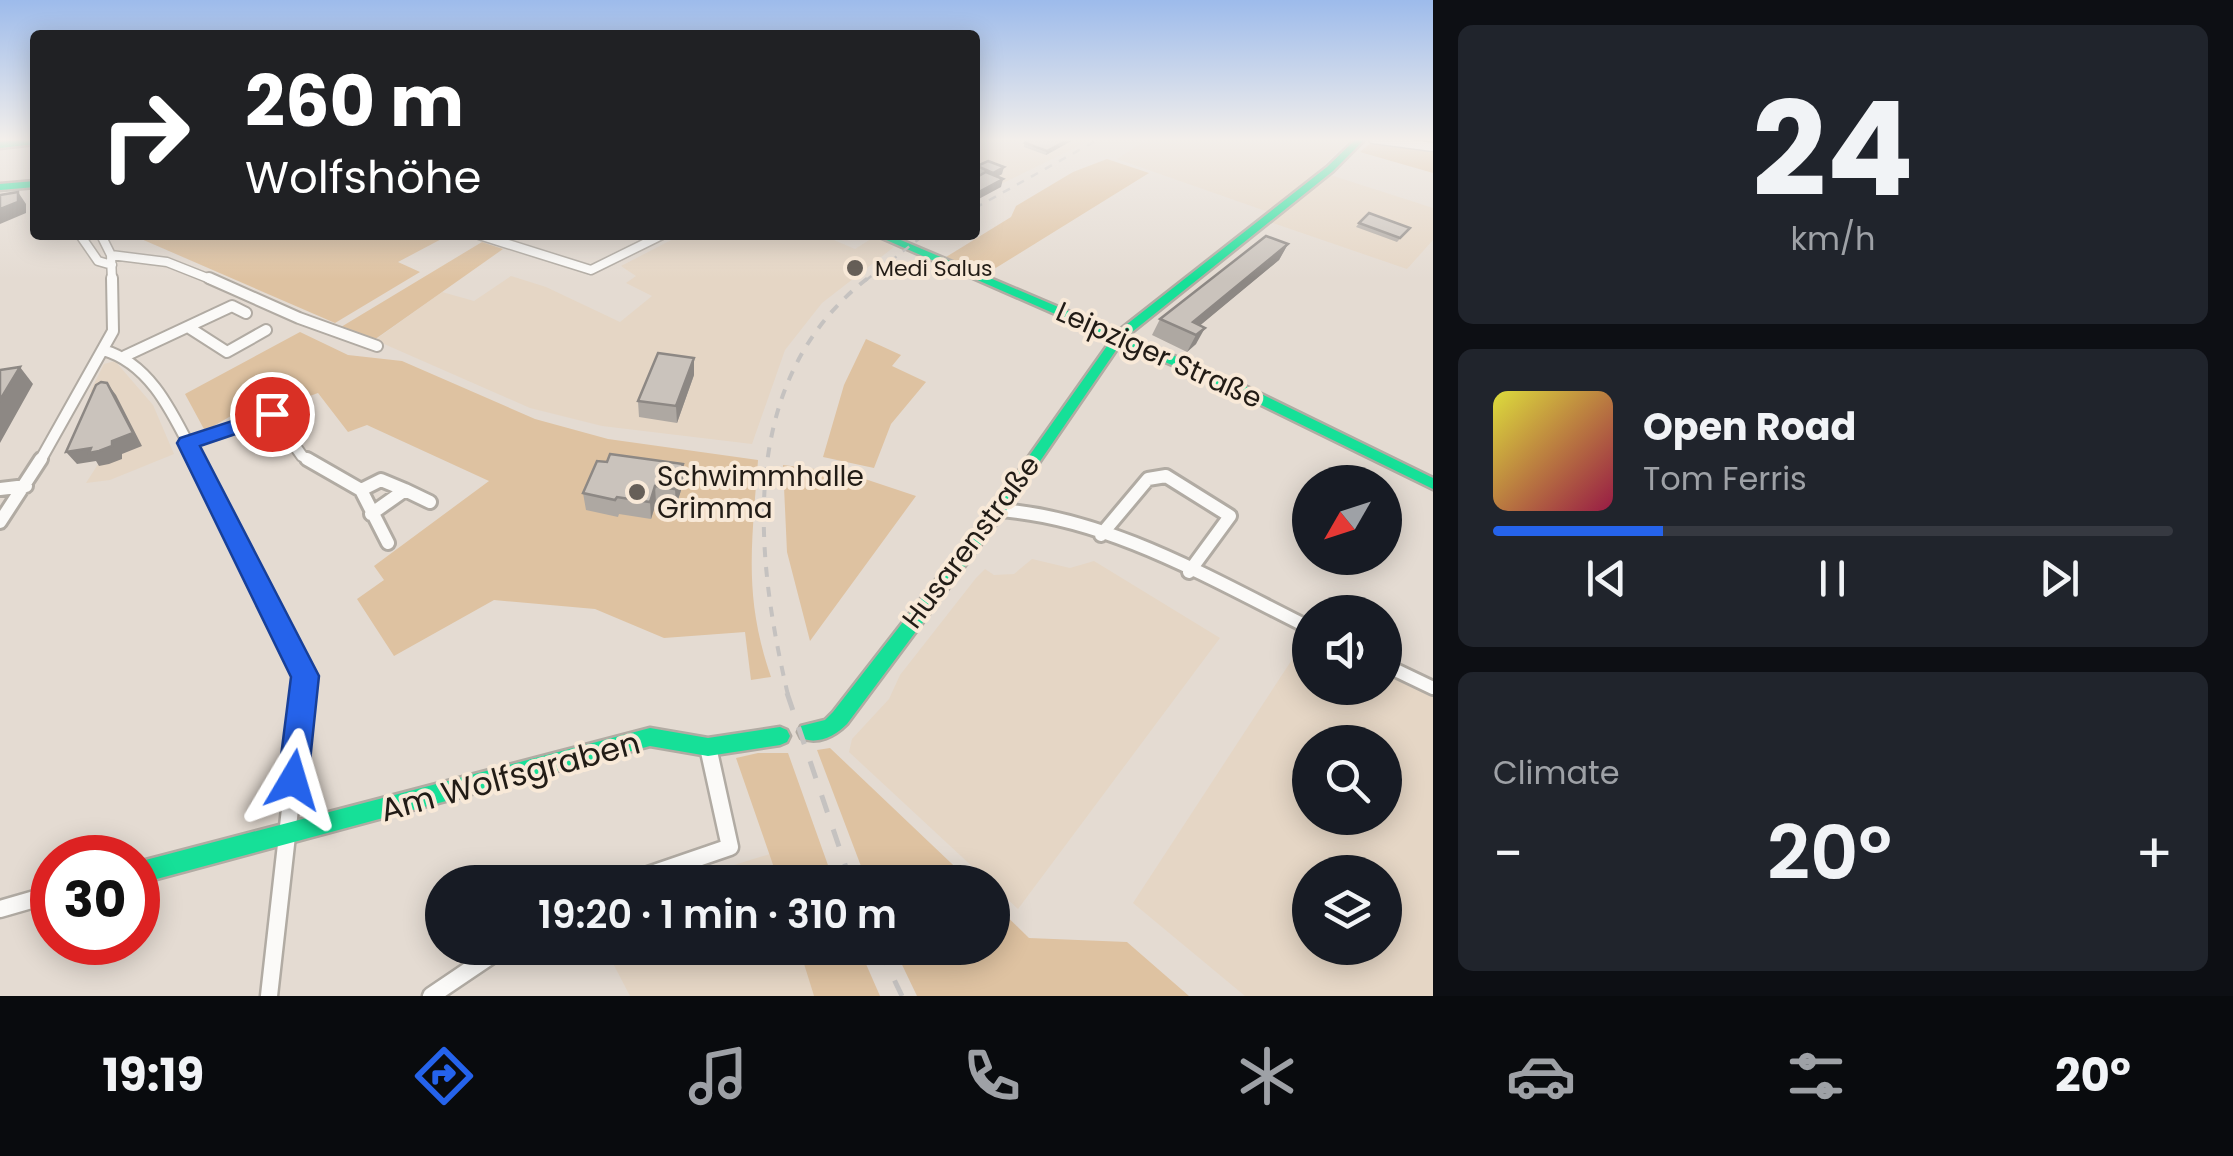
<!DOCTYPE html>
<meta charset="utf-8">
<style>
body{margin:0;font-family:Poppins,sans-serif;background:#20242c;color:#f1f3f6;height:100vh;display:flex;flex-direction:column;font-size:38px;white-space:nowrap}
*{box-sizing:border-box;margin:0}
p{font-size:32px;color:#9ea1a6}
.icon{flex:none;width:55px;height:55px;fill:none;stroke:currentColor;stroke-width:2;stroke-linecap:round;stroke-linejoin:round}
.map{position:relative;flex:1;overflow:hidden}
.panel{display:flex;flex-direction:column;gap:25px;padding:25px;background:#0d0f14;width:800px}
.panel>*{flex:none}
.top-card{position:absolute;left:30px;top:30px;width:950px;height:210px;border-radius:10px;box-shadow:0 5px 25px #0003;background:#202124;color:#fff;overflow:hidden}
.needle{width:65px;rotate:231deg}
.buttons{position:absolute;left:1292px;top:465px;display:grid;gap:20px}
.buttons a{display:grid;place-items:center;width:110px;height:110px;border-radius:50%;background:#171b24;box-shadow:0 5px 25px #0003;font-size:50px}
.speed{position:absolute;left:30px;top:835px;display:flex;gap:20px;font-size:50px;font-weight:700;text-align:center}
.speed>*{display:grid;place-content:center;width:130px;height:130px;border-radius:50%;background:#171b24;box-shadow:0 5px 25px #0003;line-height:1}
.speed .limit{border:15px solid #d22;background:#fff;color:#111}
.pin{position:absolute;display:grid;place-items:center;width:85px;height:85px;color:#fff;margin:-42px;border:5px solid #fff;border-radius:50%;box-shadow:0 2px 10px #0007}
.me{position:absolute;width:110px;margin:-55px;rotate:7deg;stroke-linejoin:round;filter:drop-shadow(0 0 8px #0008)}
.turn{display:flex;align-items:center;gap:35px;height:210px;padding:0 50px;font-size:45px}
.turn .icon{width:130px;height:130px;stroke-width:2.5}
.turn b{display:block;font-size:70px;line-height:85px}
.big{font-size:75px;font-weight:600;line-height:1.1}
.panel .card{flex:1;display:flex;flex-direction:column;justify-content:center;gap:15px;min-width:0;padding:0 35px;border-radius:15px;background:#20242c}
.panel .dial{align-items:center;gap:0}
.dial b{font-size:130px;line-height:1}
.song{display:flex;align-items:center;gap:30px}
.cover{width:120px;height:120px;border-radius:15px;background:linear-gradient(135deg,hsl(60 70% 55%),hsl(340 70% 35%))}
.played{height:10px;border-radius:5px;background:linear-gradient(90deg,#2563eb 25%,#363941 25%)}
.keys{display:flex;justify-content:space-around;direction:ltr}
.heat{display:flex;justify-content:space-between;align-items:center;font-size:55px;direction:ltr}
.trip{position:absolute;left:425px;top:865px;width:585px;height:100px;border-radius:50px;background:#171b24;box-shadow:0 5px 25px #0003;font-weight:600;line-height:100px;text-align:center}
.tab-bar{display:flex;height:160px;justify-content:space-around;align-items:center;background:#090b0e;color:#9ea1a6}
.tab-bar .icon{width:70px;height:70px}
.tab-bar .active{color:#2563eb}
.tab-bar b{font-size:45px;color:#f1f3f6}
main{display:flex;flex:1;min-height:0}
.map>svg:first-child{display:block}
.built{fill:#e5d6c5;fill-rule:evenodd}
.green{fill:#dec2a1}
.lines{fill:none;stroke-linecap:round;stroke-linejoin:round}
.street-far3-casing{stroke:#b1aba3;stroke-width:11}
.street-far2-casing{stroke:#b1aba3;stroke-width:14}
.street-far1-casing{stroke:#b1aba3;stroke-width:18}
.street-casing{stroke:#b1aba3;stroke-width:21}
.fast-casing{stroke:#b1aba3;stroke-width:5}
.street-far3{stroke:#fbfaf8;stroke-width:8}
.street-far2{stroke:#fbfaf8;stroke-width:10}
.street-far1{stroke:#fbfaf8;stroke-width:12}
.street{stroke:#fbfaf8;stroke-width:16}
.fast{fill:#16e098;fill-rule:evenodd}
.rail-far2{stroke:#c5c2c0;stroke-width:2.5;stroke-dasharray:8 8;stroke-linecap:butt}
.rail-far1{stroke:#c5c2c0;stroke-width:4;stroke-dasharray:10 10;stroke-linecap:butt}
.rail{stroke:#c5c2c0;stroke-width:5;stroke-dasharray:18 18;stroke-linecap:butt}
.wall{fill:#aea8a2}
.shaded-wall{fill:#8d8884}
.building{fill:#cac3bc;stroke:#8d8884;stroke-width:2.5}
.route{fill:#2563eb;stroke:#184099;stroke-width:2.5}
.poi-dot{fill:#665f58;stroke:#f8e9d8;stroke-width:4}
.labels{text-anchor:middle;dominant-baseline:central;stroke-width:8;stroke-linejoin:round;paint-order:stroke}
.far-poi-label{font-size:22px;fill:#221c16;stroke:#f8e9d8;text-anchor:start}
.street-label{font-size:28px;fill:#221c16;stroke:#f8e9d8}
.poi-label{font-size:28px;fill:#221c16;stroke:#f8e9d8;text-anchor:start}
.near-street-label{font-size:32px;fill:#221c16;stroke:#f8e9d8}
</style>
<main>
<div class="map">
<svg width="1433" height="996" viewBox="0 0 1433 996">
<rect width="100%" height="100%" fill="#e4dbd2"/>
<path class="built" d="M1093 139 999 185 975 175V140Z
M1148 139H1350L1318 171 1433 208V240L1407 269 1270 222 1277 215 1117 159Z
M681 235H822L855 249 874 237 894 247 822 303 785 350 752 444 602 426 530 408 375 340 442 292 474 301 511 276 546 287 620 322 652 296 626 283 636 276 621 266Z
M115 361 153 405 174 454 110 480 86 483 100 461 110 391 90 392 104 364Z
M1032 559 1070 568 1094 561 1220 638 1018 909 849 752 852 739 889 699 900 675 976 578 985 569 994 575 1014 574Z
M1308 635 1310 688H1385V673L1433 697V996H1245L1133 903ZM1310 742H1385V818H1310ZM1310 872H1385V948H1310Z
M770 854 779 882H679Z
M605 948H799L814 996H630Z"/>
<path class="green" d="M1372 142 1433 150V173L1360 152Z
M1107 159 1149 173 986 274 946 257 1011 217 1016 206 1073 172Z
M132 235H449L398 262 420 272 335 323Z
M482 242 503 249 374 340 341 327Z
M300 332 348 355 402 361 535 419 608 439 758 460C752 543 743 596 771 677L751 680 745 632 664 638 595 609 494 600 394 656 357 599 384 580 374 566 489 481 367 425 348 432 318 393 277 408 267 395 205 431 185 394Z
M866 339 901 355 892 366 926 382 891 424 874 468 823 457 844 385Z
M783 465 847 473 916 496 810 641 787 552Z
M830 748 971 882H867L817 750Z
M758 753H788L834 882H779L736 758Z
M993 903 1029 938 1127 942 1189 996H917L894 948H992Z
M799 948H859L880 996H814Z"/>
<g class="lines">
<defs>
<path id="street-far3" d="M1373 139 1433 147
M80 235 98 261 112 265
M101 235 111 255 112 281
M479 235 591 270 662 235
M111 255 167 262 215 281"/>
<path id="street-far2" d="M209 278 299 318 377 346
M188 327 227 352 266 330
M103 350C153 364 175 419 197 461
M125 356 232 306 246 313
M188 443 273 415 302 456 311 461
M40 461 113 331 112 278"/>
<path id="street-far1" d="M195 459 305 676 303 695
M307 459 361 490 388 543
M0 489 26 486
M361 490 381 480 405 490 371 514
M405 490 430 502
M998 510C1108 517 1213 580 1310 628
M0 522 41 459
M1101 535 1148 479 1166 476 1230 516 1189 572
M1385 665 1433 688"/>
<path id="street" d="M628 882 730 847 708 747
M0 909 52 894
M269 996 303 693
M431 996 502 948"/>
<path id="fast" d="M35 139V144L0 148V142Z
M1356 139H1365L1333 171 1127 336 1245 386 1433 478V489L1235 392 1121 343 1008 508 847 724C835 736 818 745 801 738L798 732 801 726 825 720 833 712 998 500 1112 339 875 235H889L1117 332 1327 167Z
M35 181V187L0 190V184Z
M780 727 787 730 790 736 787 742 780 745 708 756 650 746 138 884V862L650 728 708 738Z"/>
</defs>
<use href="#street-far3" class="street-far3-casing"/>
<use href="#street-far2" class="street-far2-casing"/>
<use href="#street-far1" class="street-far1-casing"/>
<use href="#street" class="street-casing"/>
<use href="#fast" class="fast-casing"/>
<use href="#street-far3" class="street-far3"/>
<use href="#street-far2" class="street-far2"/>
<use href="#street-far1" class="street-far1"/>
<use href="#street" class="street"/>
<use href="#fast" class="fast"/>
<path class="rail-far2" d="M975 208 1099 139
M865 281 924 235"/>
<path class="rail-far1" d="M788 695C754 552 737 379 868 278"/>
<path class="rail" d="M787 693 851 882
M879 948 902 996"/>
</g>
<path class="wall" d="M1024 139H1075L1046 155 1024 147Z
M977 166 1002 174 997 177 1001 187 975 173Z
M1359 223 1410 228 1397 242 1356 227Z
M1288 244 1279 260 1200 325 1196 344 1187 352 1152 335 1160 319Z
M694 358V375L677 423 639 417 638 401Z
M607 462 683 464 684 481 676 506 656 503 651 519 619 514 618 517 586 510 583 493Z"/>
<path class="shaded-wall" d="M1069 139H1075L1046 155 1047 151Z
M1004 167 1002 174 991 180 993 173Z
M1003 179 1001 187 975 201V194Z
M18 192 26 204V213L0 224V209Z
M1288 244 1279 260 1191 333 1193 322Z
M1205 328 1196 344 1187 352 1196 335Z
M694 358V375L677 423 676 406Z
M20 367 33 384 0 443V400Z
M107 383 116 395 142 446 122 454V459L109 464 99 466 96 461 77 464 66 452 112 441Z
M683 464 684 481 676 506 675 489Z
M655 486 656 503 651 519 650 502Z"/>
<path class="building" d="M1069 139 1047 151 1025 143 1028 141 1024 140Z
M988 161 1004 167 993 173 977 166Z
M986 172 1003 179 975 194V178Z
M18 192V202L0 209V195Z
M1369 213 1410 228 1400 238 1359 223Z
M1266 236 1288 244 1193 322 1205 328 1196 335 1160 319Z
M658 353 694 358 676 406 638 401Z
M20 367 0 400V370Z
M101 382 107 383 133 433 112 441V446L99 451 89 453 91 448 66 452 96 385Z
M610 454 683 464 675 489 655 486 650 502 617 497 615 500 583 493 597 461 607 462Z"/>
<linearGradient id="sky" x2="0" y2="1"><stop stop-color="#9dbbeb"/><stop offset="0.5" stop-color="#f3efeb"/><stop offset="1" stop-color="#f3efeb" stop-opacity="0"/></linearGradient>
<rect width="1433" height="279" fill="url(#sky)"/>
<path class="route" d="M272 408 280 410V419L200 446 319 676 308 780 304 791 293 795 282 791 278 780 291 677 177 443 180 438Z"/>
<g class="poi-dot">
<circle cx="855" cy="268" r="10"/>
<circle cx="637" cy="492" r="10"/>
</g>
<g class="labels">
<g class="far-poi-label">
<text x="875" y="268">Medi Salus</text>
</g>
<g class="street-label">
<text transform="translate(1159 355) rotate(24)">Leipziger Straße</text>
<text transform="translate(971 542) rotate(-53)">Husarenstraße</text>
</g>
<g class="poi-label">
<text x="657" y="476">Schwimmhalle<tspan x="657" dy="32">Grimma</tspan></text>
</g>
<g class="near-street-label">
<text transform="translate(510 776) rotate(-15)">Am Wolfsgraben</text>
</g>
</g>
</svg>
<div class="buttons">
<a><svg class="needle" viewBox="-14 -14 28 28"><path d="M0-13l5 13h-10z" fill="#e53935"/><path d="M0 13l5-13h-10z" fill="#9ea1a6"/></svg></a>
<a><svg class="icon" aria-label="sound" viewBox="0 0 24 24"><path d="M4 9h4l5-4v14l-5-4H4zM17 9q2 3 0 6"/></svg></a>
<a><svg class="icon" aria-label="search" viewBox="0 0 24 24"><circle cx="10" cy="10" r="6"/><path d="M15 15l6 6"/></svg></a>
<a><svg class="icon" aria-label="layers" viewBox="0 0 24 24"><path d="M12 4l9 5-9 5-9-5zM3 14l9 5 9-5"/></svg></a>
</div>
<div class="speed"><div class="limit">30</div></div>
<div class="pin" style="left:272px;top:414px;background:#d93025"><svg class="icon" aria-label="arrive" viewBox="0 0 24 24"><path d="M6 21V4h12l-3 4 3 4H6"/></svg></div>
<svg class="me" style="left:293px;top:780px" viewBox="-20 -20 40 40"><path d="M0-17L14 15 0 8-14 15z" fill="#2563eb" stroke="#fff" stroke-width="4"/></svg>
<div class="trip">19:20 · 1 min · 310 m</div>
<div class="top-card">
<div class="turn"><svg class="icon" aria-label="right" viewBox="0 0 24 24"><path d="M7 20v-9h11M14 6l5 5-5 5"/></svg><div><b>260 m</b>Wolfshöhe</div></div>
</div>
</div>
<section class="panel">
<div class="card dial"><b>24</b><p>km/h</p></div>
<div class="card">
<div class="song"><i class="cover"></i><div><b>Open Road</b><p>Tom Ferris</p></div></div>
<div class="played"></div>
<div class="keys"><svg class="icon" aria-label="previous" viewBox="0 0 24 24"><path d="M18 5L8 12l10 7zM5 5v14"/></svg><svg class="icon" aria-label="pause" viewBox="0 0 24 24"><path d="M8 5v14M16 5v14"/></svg><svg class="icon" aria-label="next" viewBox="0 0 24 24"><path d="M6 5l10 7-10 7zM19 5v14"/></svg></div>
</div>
<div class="card"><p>Climate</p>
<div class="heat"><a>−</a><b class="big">20°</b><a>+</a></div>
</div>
</section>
</main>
<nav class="tab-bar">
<b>19:19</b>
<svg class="icon active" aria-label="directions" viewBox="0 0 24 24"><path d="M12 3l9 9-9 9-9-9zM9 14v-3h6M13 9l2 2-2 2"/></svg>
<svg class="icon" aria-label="music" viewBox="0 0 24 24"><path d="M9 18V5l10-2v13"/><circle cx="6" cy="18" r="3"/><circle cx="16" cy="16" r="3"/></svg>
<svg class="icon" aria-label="phone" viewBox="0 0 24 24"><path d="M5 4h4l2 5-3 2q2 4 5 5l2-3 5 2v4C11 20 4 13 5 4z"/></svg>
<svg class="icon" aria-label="climate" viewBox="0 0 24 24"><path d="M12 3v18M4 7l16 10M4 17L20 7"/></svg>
<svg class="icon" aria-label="car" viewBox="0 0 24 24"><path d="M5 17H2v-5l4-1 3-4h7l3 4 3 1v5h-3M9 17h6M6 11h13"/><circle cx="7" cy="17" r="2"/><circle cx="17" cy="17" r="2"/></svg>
<svg class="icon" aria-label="filters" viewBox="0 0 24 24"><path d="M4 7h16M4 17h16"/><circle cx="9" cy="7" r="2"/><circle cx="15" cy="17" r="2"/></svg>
<b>20°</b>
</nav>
